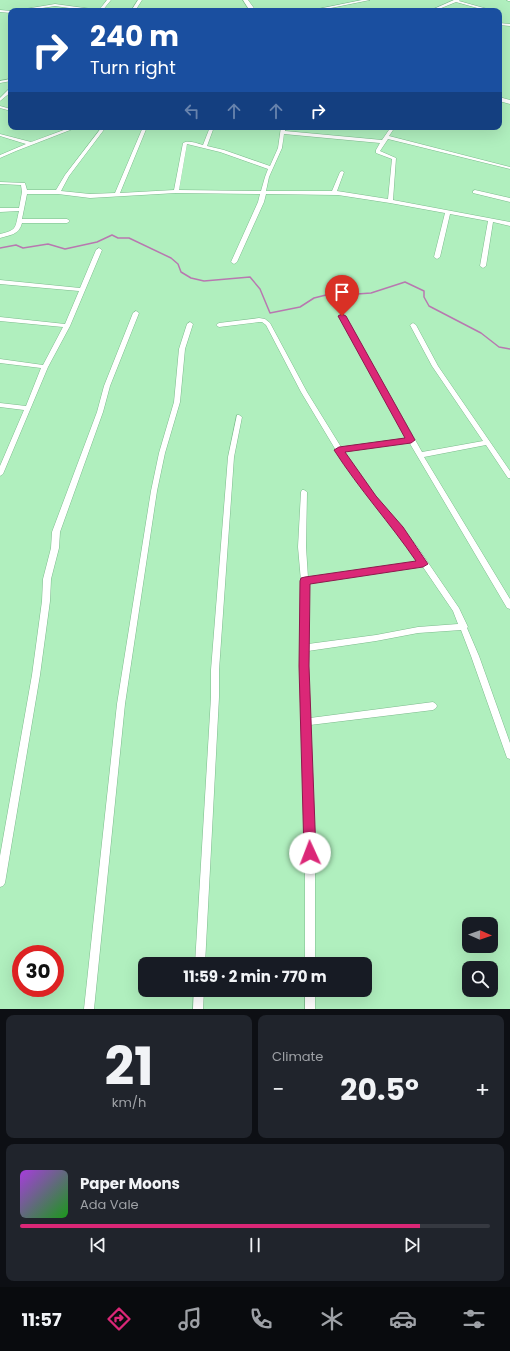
<!DOCTYPE html>
<meta charset="utf-8">
<style>
body{margin:0;font-family:Poppins,sans-serif;background:#20242c;color:#f1f3f6;height:100vh;display:flex;flex-direction:column;font-size:15px;white-space:nowrap}
*{box-sizing:border-box;margin:0}
p{font-size:13px;color:#9ea1a6}
.icon{flex:none;width:22px;height:22px;fill:none;stroke:currentColor;stroke-width:2;stroke-linecap:round;stroke-linejoin:round}
.map{position:relative;height:1009px;overflow:hidden}
.details{display:flex;flex-direction:column;gap:6px;padding:6px;background:#0d0f14;flex:1}
.details>*{flex:none}
.banner{position:absolute;left:8px;top:8px;width:494px;height:122px;border-radius:8px;box-shadow:0 4px 16px #0002;background:#1a4fa0;color:#fff;overflow:hidden}
.needle{width:26px;rotate:92deg}
.tools{position:absolute;left:462px;top:917px;display:grid;gap:8px}
.tools a{display:grid;place-items:center;width:36px;height:36px;border-radius:8px;background:#171b24;box-shadow:0 4px 16px #0002;font-size:20px}
.speed{position:absolute;left:12px;top:945px;display:flex;gap:8px;font-size:20px;font-weight:700;text-align:center}
.speed>*{display:grid;place-content:center;width:52px;height:52px;border-radius:50%;background:#171b24;box-shadow:0 4px 16px #0002;line-height:1}
.speed .limit{border:6px solid #d22;background:#fff;color:#111}
.pin{position:absolute;display:grid;place-items:center;width:34px;height:34px;color:#fff;margin:-41px -17px;border-radius:50% 50% 50% 0;rotate:-45deg;box-shadow:0 0 4px #0007}
.pin .icon{rotate:45deg}
.me{position:absolute;width:44px;margin:-22px;rotate:358deg;stroke-linejoin:round;filter:drop-shadow(0 0 3px #0008)}
.turn{display:flex;align-items:center;gap:14px;height:84px;padding:0 16px;font-size:18px}
.turn .icon{width:52px;height:52px;stroke-width:2.5}
.turn b{display:block;font-size:28px;line-height:34px}
.lanes{display:flex;align-items:center;height:38px;padding:0 16px;background:#0003;justify-content:center;gap:20px;direction:ltr}
.lanes .off{opacity:.35}
.big{font-size:30px;font-weight:700;line-height:1.1}
.details .tile{flex:1;display:flex;flex-direction:column;justify-content:center;gap:6px;min-width:0;padding:0 14px;border-radius:8px;background:#20242c}
.details .dial{align-items:center;gap:0}
.dial b{font-size:52px;line-height:1}
.song{display:flex;align-items:center;gap:12px}
.cover{width:48px;height:48px;border-radius:6px;background:linear-gradient(135deg,hsl(280 70% 55%),hsl(120 70% 35%))}
.played{height:4px;border-radius:2px;background:linear-gradient(90deg,#db2777 85%,#363941 85%)}
.keys{display:flex;justify-content:space-around;direction:ltr}
.heat{display:flex;justify-content:space-between;align-items:center;font-size:22px;direction:ltr}
.details .tiles{flex:1;display:grid;gap:6px;grid-template-columns:1fr 1fr}
.tile:last-child{grid-column:span 2}
.trip{position:absolute;left:138px;top:957px;width:234px;height:40px;border-radius:8px;background:#171b24;box-shadow:0 4px 16px #0002;font-weight:700;line-height:40px;text-align:center}
.menu{display:flex;height:64px;justify-content:space-around;align-items:center;background:#090b0e;color:#9ea1a6}
.menu .icon{width:28px;height:28px}
.menu .current{color:#db2777}
.menu b{font-size:18px;color:#f1f3f6}
.map>svg:first-child{display:block}
.lines{fill:none;stroke-linecap:round;stroke-linejoin:round}
.stream{stroke:#b878b0;stroke-width:1.5}
.minor-casing{stroke:#7dbb8d;stroke-width:1}
.tertiary-casing{stroke:#7dbb8d;stroke-width:1}
.minor{fill:#fff;fill-rule:evenodd}
.tertiary{fill:#fff;fill-rule:evenodd}
.route{fill:#db2777;stroke:#8e194d}
</style>
<div class="map">
<svg width="510" height="1009" viewBox="0 0 510 1009">
<rect width="100%" height="100%" fill="#b0efbe"/>
<g class="lines">
<path class="stream" d="M0 248 16 245 23 248 48 244 65 249 97 242 112 235 118 238H129L171 258 178 264 181 272 191 278 204 281 250 277 260 289 270 313 300 307 314 298 326 295 333 289 340 287 357 294 371 293 405 282 424 291V297L429 306 481 333 499 347 510 349"/>
<defs>
<path id="minor" d="M107 0H111L102 11H91L55 6 23 11H13L55 4 99 10Z
M138 0H142L135 11H131Z
M362 0H370L316 11H308Z
M454 0H460L459 1 491 10 488 11 456 2 434 11H429Z
M507 0H510V1H508Z
M0 10 11 11H12L11 13 0 12Z
M499 23 510 24V26L499 25Z
M11 79V81L0 83V81Z
M9 89H11V92L0 101V98Z
M0 106 11 109V111L0 108Z
M72 127H78L16 151 0 158V155L26 144 0 136V134L31 142Z
M102 127H106L69 176 61 191 90 194 115 193 143 127H147L120 193 174 190 183 143C188 140 196 143 203 145L210 127H214L207 146 224 150 270 166 278 148 281 127H285V131L382 140 391 127H395L389 136 510 167V169L388 139 380 151 396 158 393 200 510 222V226L493 222 486 266 483 268 480 266 488 221 450 214 440 257 437 259 434 257 445 213 390 203 338 195 266 194 264 202 237 262 234 264 231 262 258 202 260 194 176 193 90 198 58 194H27L22 219H67L70 221 67 223H22C19 235 10 235 0 238V234C18 230 15 227 19 211L0 212V208H19L22 192 21 185 0 184V182L25 183 27 190H56L65 175ZM284 134 380 143 376 150V153L392 159 388 199 337 191 344 172 342 171 340 172 332 191H266L269 177 282 148ZM187 144 220 152 268 169 265 177 261 191 179 190Z
M475 190 510 198V202L473 193V191Z
M99 248 102 250 70 326 48 367 3 474 0 476V466L24 410 0 407V403L26 406 41 368 0 363V359L43 365 63 327 0 321V317L65 324 79 291 0 284V280L80 288 96 250Z
M136 311 139 313 110 386 103 412 60 532 59 548 51 579 50 601 40 675 5 883 3 886 0 887V856L32 675 42 601 43 579 51 548 52 532 97 412 104 386 133 313Z
M342 314 345 316 422 452 483 441 432 366 410 325 413 323 416 325 438 366 510 471V478H508L486 445 424 457 510 599V609L507 608 409 442 344 452 375 496 416 545 459 608 468 627 467 628 479 656 510 743V759L507 758 506 755 471 656 461 630 418 633 376 641 308 651 310 718 433 702 436 704 437 706 436 708 433 710 310 725 315 853V964H305V853L300 666 301 581 298 547 301 492 302 490H304L307 492 306 547 308 578 419 562 410 549 371 500 337 452 301 392 266 325 262 322H259L219 327 216 325 219 323 259 318 265 319 270 323 307 392 341 447 407 438 339 316ZM423 567 453 611 458 624 418 627 376 635 308 644 309 583Z
M190 322 193 324 185 349 180 402 165 453 157 491 125 704 94 1009H84L117 704 151 491 159 453 174 402 179 349 187 324Z
M237 415H239L242 417 234 457 219 670V697L205 964H195L211 697V670L228 457Z
M194 990H204L203 1009H193Z
M305 990H315V1009H305Z"/>
<path id="tertiary" d="M243 0H248L256 11H250Z
M499 97 510 100V104L499 101Z"/>
</defs>
<use href="#minor" class="minor-casing"/>
<use href="#tertiary" class="tertiary-casing"/>
<use href="#minor" class="minor"/>
<use href="#tertiary" class="tertiary"/>
</g>
<path class="route" d="M342 314 346 316 415 440 411 443 345 452 376 496 403 527 428 564 423 567 310 584 309 666 316 853 314 857 310 858 306 857 304 853 299 666 300 581 301 578 305 577 416 561C390 523 359 489 334 450L339 447 405 438 338 316Z"/>
</svg>
<div class="tools">
<a><svg class="needle" viewBox="-14 -14 28 28"><path d="M0-13l5 13h-10z" fill="#e53935"/><path d="M0 13l5-13h-10z" fill="#9ea1a6"/></svg></a>
<a><svg class="icon" aria-label="search" viewBox="0 0 24 24"><circle cx="10" cy="10" r="6"/><path d="M15 15l6 6"/></svg></a>
</div>
<div class="speed"><div class="limit">30</div></div>
<div class="pin" style="left:342px;top:316px;background:#d93025"><svg class="icon" aria-label="arrive" viewBox="0 0 24 24"><path d="M6 21V4h12l-3 4 3 4H6"/></svg></div>
<svg class="me" style="left:310px;top:853px" viewBox="-20 -20 40 40"><circle r="19" fill="#fff"/><path d="M0-13L10 11 0 6-10 11z" fill="#db2777"/></svg>
<div class="trip">11:59 · 2 min · 770 m</div>
<div class="banner">
<div class="turn"><svg class="icon" aria-label="right" viewBox="0 0 24 24"><path d="M7 20v-9h11M14 6l5 5-5 5"/></svg><div><b>240 m</b>Turn right</div></div>
<div class="lanes"><svg class="icon off" aria-label="left" viewBox="0 0 24 24"><path d="M17 20v-9H6M10 6l-5 5 5 5"/></svg><svg class="icon off" aria-label="ahead" viewBox="0 0 24 24"><path d="M12 20V5M6 11l6-6 6 6"/></svg><svg class="icon off" aria-label="ahead" viewBox="0 0 24 24"><path d="M12 20V5M6 11l6-6 6 6"/></svg><svg class="icon" aria-label="right" viewBox="0 0 24 24"><path d="M7 20v-9h11M14 6l5 5-5 5"/></svg></div>
</div>
</div>
<section class="details">
<div class="tiles">
<div class="tile dial"><b>21</b><p>km/h</p></div>
<div class="tile"><p>Climate</p>
<div class="heat"><a>−</a><b class="big">20.5°</b><a>+</a></div>
</div>
<div class="tile">
<div class="song"><i class="cover"></i><div><b>Paper Moons</b><p>Ada Vale</p></div></div>
<div class="played"></div>
<div class="keys"><svg class="icon" aria-label="previous" viewBox="0 0 24 24"><path d="M18 5L8 12l10 7zM5 5v14"/></svg><svg class="icon" aria-label="pause" viewBox="0 0 24 24"><path d="M8 5v14M16 5v14"/></svg><svg class="icon" aria-label="next" viewBox="0 0 24 24"><path d="M6 5l10 7-10 7zM19 5v14"/></svg></div>
</div>
</div>
</section>
<nav class="menu">
<b>11:57</b>
<svg class="icon current" aria-label="directions" viewBox="0 0 24 24"><path d="M12 3l9 9-9 9-9-9zM9 14v-3h6M13 9l2 2-2 2"/></svg>
<svg class="icon" aria-label="music" viewBox="0 0 24 24"><path d="M9 18V5l10-2v13"/><circle cx="6" cy="18" r="3"/><circle cx="16" cy="16" r="3"/></svg>
<svg class="icon" aria-label="phone" viewBox="0 0 24 24"><path d="M5 4h4l2 5-3 2q2 4 5 5l2-3 5 2v4C11 20 4 13 5 4z"/></svg>
<svg class="icon" aria-label="climate" viewBox="0 0 24 24"><path d="M12 3v18M4 7l16 10M4 17L20 7"/></svg>
<svg class="icon" aria-label="car" viewBox="0 0 24 24"><path d="M5 17H2v-5l4-1 3-4h7l3 4 3 1v5h-3M9 17h6M6 11h13"/><circle cx="7" cy="17" r="2"/><circle cx="17" cy="17" r="2"/></svg>
<svg class="icon" aria-label="filters" viewBox="0 0 24 24"><path d="M4 7h16M4 17h16"/><circle cx="9" cy="7" r="2"/><circle cx="15" cy="17" r="2"/></svg>
</nav>
